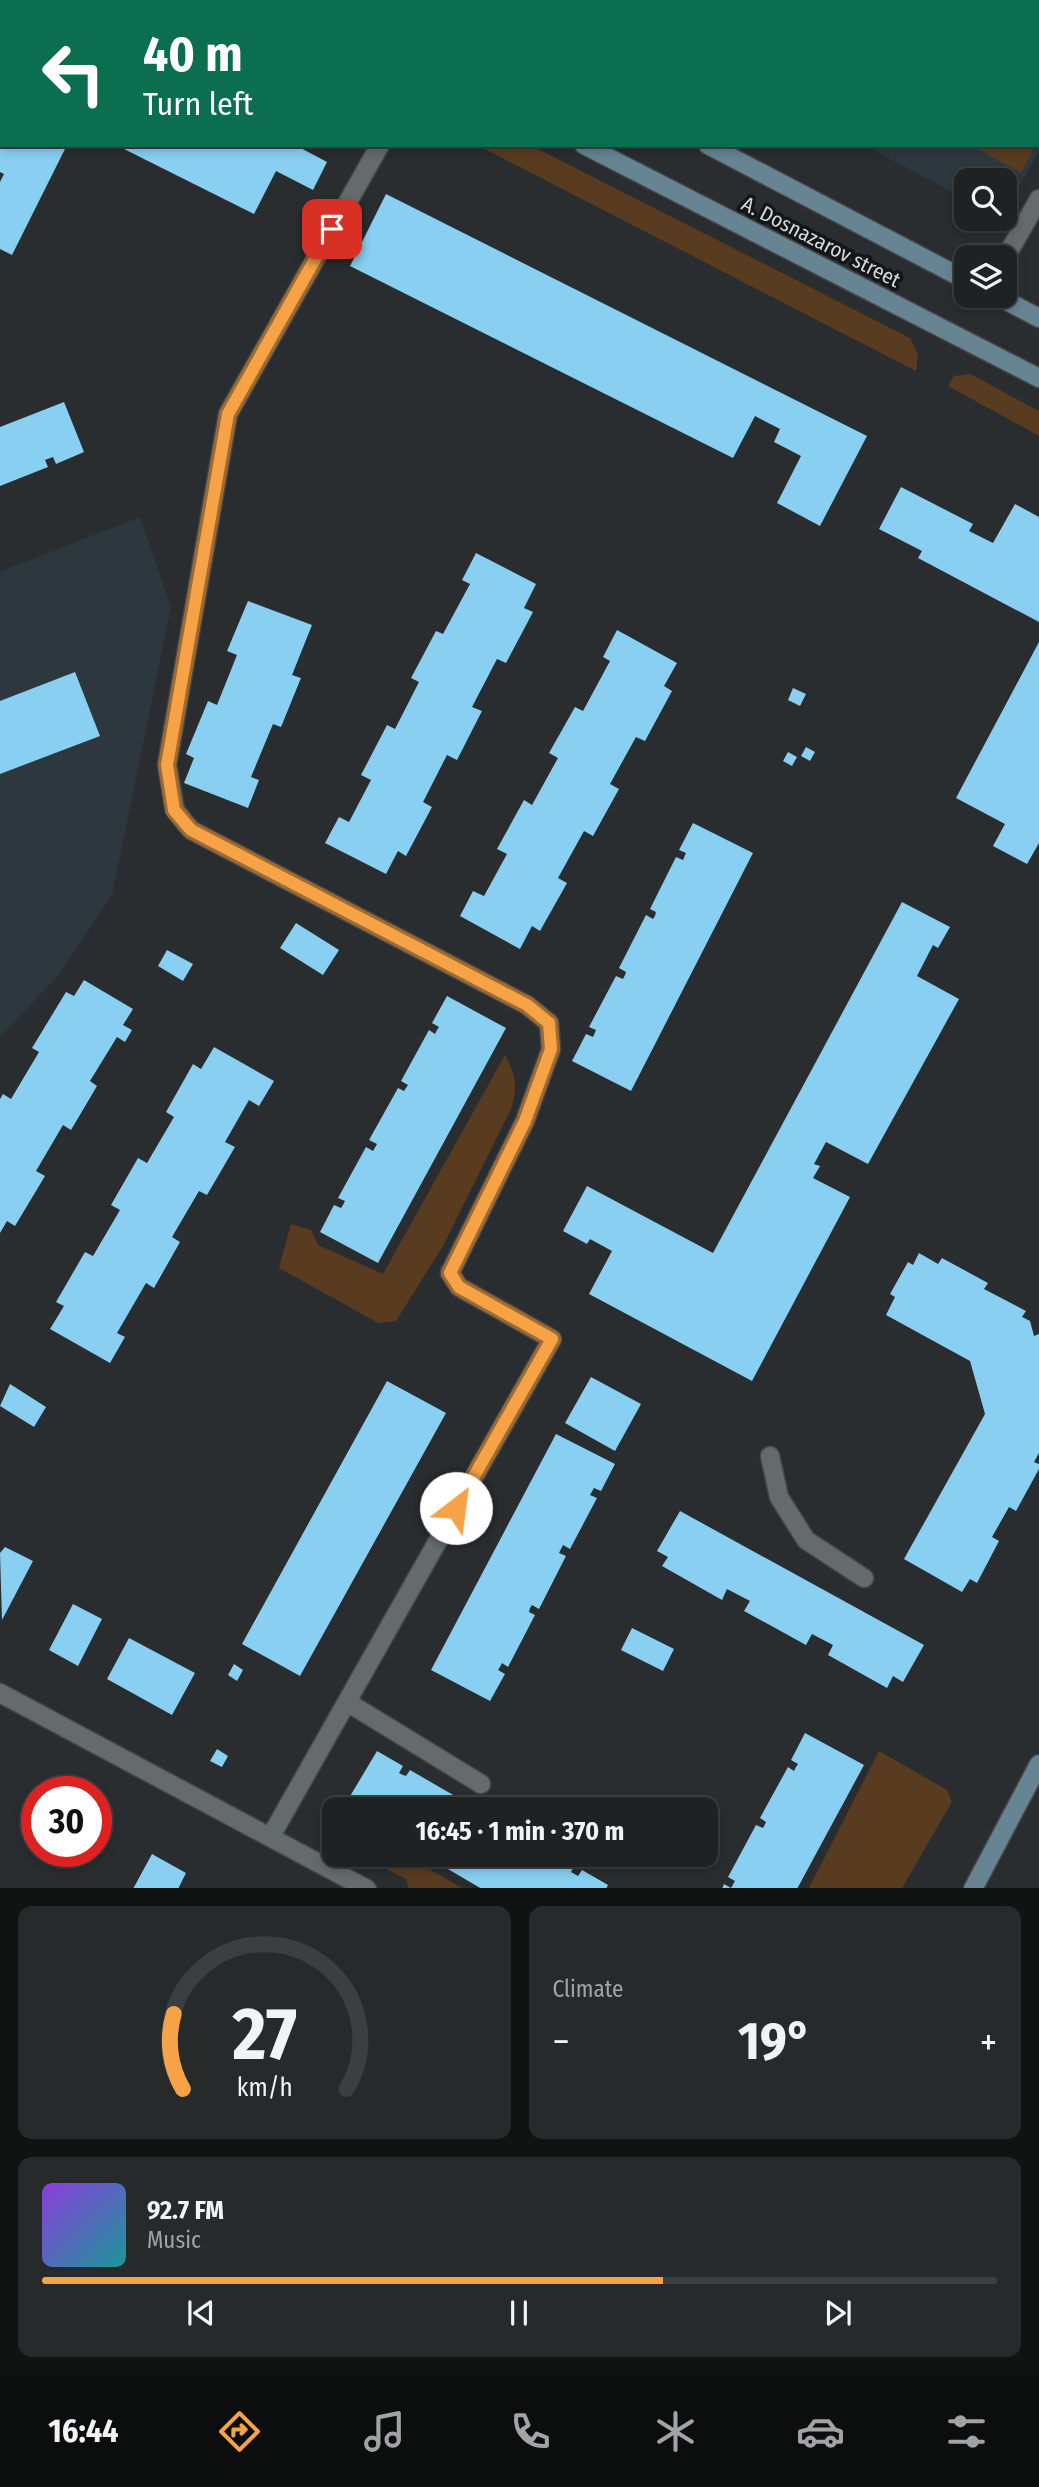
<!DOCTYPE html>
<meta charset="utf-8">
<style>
body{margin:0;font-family:"Fira Sans Condensed",sans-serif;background:#272a2b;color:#f1f3f6;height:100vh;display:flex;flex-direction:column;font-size:26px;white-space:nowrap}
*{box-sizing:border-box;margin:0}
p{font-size:23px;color:#a1a4a6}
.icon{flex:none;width:38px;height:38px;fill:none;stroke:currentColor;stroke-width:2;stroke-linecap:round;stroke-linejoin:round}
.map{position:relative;height:1888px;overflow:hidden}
.details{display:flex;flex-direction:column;gap:18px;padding:18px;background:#111313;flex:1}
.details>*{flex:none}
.hud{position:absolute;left:0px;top:0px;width:1040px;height:147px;box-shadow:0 4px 10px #0003,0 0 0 2px #3c3f41;background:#0b6e4f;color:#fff;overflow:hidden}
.controls{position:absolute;left:954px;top:168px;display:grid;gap:14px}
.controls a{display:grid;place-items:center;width:63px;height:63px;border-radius:14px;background:#1f2223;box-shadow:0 4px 10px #0003,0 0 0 2px #3c3f41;font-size:35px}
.speed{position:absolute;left:21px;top:1776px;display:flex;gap:14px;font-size:35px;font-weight:700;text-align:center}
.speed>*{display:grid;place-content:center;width:91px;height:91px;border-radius:50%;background:#1f2223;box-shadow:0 4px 10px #0003,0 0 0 2px #3c3f41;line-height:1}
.speed .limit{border:10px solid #d22;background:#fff;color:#111}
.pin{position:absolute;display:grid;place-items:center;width:60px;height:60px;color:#fff;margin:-30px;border-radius:14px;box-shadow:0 4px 10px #0006}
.me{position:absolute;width:77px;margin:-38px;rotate:30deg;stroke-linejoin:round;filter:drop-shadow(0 0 5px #0008)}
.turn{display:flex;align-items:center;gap:24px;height:147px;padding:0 28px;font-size:32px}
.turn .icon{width:91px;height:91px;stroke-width:2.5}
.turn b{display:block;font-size:49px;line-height:60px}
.big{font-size:52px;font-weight:700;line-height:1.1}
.details .widget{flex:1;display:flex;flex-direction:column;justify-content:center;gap:10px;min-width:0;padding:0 24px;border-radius:14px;background:#272a2b}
.details .dial{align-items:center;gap:0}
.dial svg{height:182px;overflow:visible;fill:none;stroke:#3c3f41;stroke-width:7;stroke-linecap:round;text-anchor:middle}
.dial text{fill:#f1f3f6;stroke:none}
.song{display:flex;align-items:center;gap:21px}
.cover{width:84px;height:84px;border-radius:10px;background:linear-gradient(135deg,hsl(270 70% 55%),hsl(180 70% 35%))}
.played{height:7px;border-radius:4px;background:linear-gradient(90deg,#f6a247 65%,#3c3f41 65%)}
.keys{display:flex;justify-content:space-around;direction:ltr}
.heat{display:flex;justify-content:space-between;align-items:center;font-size:38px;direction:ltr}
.details .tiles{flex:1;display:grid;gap:18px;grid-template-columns:1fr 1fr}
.widget:last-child{grid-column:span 2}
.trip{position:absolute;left:322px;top:1797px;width:396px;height:70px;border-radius:14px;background:#1f2223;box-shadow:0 4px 10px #0003,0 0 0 2px #3c3f41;font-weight:700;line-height:70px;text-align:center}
.dock{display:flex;height:112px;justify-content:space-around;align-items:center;background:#0c0e0e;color:#a1a4a6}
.dock .icon{width:49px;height:49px}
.dock .active{color:#f6a247}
.dock b{font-size:32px;color:#f1f3f6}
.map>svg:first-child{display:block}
.built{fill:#2d383e}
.green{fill:#593c20}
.building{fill:#88cff1}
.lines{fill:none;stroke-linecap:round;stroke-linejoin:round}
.service-casing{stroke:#45484a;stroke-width:21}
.minor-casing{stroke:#45484a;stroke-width:21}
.secondary-casing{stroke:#45484a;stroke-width:21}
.service{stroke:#656a6c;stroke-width:18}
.minor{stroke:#656a6c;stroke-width:18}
.secondary{stroke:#668492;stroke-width:18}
.route-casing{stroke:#a0692e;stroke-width:18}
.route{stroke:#f6a247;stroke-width:12}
.labels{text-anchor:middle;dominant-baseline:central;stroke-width:7;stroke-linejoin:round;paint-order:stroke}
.street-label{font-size:21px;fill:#d6d9da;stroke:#131516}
</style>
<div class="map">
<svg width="1039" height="1889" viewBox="0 0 1039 1889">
<rect width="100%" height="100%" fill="#292d2f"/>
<path class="built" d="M584 0H1039V151L1005 212 1004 180H966V199L863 145H1038V2Z
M140 517 171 607 112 895 57 977 0 1037V572Z"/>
<path class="green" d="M1002 0H1039L1038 141V2Z
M477 145H530L910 338 918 355 916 371Z
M970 145H1036L1021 173Z
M970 374 1039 411V436L948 386 954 376Z
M505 1055C516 1076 518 1086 511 1109L443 1246 396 1321 378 1323 279 1268 291 1224 311 1230 318 1245 383 1274Z
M879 1751 947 1790 952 1802 902 1888H809Z
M359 1855H405L462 1888H409L406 1879Z"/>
<path class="building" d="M0 145H67L12 255 0 249V182L4 174 0 172Z
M116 145H295L327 162 313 190 276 171 254 214Z
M386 194 867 436 820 526 777 503 801 456 774 442 780 429 755 416 733 458 350 266Z
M64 402 84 452 56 464 53 457 45 460 48 467 0 486V427Z
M901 487 973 524 969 531 993 543 1015 504 1039 517V622L918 558 922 551 879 529Z
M476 553 536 584 524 608 533 612 506 663 497 659 472 707 482 711 457 760 447 755 423 802 432 807 406 856 398 851 386 874 325 843 339 817 349 822 371 780 361 775 387 725 395 729 419 682 411 678 436 631 443 634 470 584 462 580Z
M248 601 312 625 292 675 301 678 281 727 273 724 251 777 259 780 248 808 184 783 194 758 186 754 208 701 217 705 237 655 227 651Z
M617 630 677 663 664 686 672 691 645 741 636 737 610 784 619 789 593 836 584 831 558 878 567 883 540 931 532 926 520 949 460 916 473 891 484 896 507 854 497 849 524 800 532 805 558 758 549 753 575 707 583 711 610 661 603 657Z
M1039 642V843L1027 864 993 846 1005 824 956 798Z
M75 672 100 736 0 774V701Z
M793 688 806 694 800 706 788 700Z
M806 747 815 752 810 761 801 756Z
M788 752 797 757 792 766 783 761Z
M693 823 753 853 631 1091 572 1061 586 1034 593 1037 596 1030 589 1027 616 976 623 979 625 975 626 972 619 968 646 915 653 919 655 916 656 912 650 909 676 857 683 860 686 853 679 850Z
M902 902 950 927 938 948 933 945 917 976 959 999 868 1164 826 1142 814 1164 820 1166 813 1178 850 1197 752 1381 589 1294 612 1251 590 1239 587 1244 563 1231 587 1186 713 1253Z
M296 923 339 950 323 975 280 948Z
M167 950 193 964 183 981 158 966Z
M84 980 133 1009 123 1025 132 1030 125 1042 117 1037 90 1081 97 1086 71 1130 63 1125 36 1171 45 1176 15 1226 7 1221 0 1233V1099L3 1094 11 1099 39 1052 32 1048 66 992 74 996Z
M447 996 506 1028 378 1263 320 1232 334 1205 341 1208 343 1205 345 1201 338 1198 366 1147 373 1151 377 1144 369 1140 398 1088 404 1091 408 1085 401 1081 429 1030 435 1034 437 1030 439 1027 432 1023Z
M214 1047 274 1081 259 1106 249 1100 225 1142 235 1147 207 1195 199 1191 172 1237 180 1242 154 1288 146 1283 117 1333 125 1337 110 1363 50 1329 64 1306 56 1302 85 1252 93 1256 120 1210 111 1205 138 1158 147 1163 174 1117 166 1112 193 1064 201 1069Z
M919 1253 938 1264 942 1258 988 1283 984 1289 1026 1311 1022 1317 1030 1321 1034 1336 1039 1334V1453L1034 1462 1039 1464V1469L1016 1511 1009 1507 992 1537 999 1541 977 1583 970 1579 962 1592 904 1559 985 1414 970 1361 886 1315 895 1297 890 1294 908 1262 913 1265Z
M591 1377 641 1404 615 1451 565 1423Z
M387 1381 446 1413 300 1676 242 1644Z
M10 1384 46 1407 34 1427 0 1406Z
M556 1434 615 1464 601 1491 594 1488 590 1495 597 1498 570 1549 563 1545 559 1553 566 1556 539 1609 532 1605 530 1608 529 1612 535 1615 508 1667 502 1663 500 1667 498 1670 505 1674 490 1701 431 1670Z
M680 1511 924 1645 903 1682 893 1676 887 1688 828 1655 833 1645 812 1634 806 1645 744 1611 750 1601 727 1589 722 1600 662 1566 668 1557 657 1551Z
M5 1547 33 1561 2 1620 0 1553Z
M73 1604 102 1619 78 1666 49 1650Z
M632 1628 674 1649 663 1671 621 1650Z
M129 1638 195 1673 172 1715 107 1679Z
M234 1664 243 1670 237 1681 228 1675Z
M805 1733 864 1765 797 1889H722L724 1884 731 1888 735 1881 728 1877 756 1825 763 1828 766 1822 760 1818 788 1767 794 1771 796 1767 798 1764 791 1760Z
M217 1749 228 1756 222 1767 210 1761Z
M377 1751 403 1766 399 1773 403 1775 406 1776 410 1770 460 1799 456 1806 462 1810 343 1808Z
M467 1803 478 1810H463Z
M152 1854 186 1873 178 1889H133Z
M424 1855H555L574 1866 571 1872 578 1876 582 1870 608 1885 606 1889H482Z"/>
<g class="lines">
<defs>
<path id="service" d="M770 1456 779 1497 806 1540 864 1578
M347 1702 481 1784"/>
<path id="minor" d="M1004 260 1039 199
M0 1693 367 1889
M271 1836 552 1339 459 1287 450 1273 525 1121 551 1049 549 1023 527 1005 191 830 175 810 167 765 228 414 380 145"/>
<path id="secondary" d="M304 0 307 2
M433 0 436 2
M584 145 1039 378
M708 145 966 280
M997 296 1039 318
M973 1889 1039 1764"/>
</defs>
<use href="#service" class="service-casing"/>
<use href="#minor" class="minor-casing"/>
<use href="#secondary" class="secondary-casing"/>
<use href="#service" class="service"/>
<use href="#minor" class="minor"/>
<use href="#secondary" class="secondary"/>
</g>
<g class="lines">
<defs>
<path id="route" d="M332 229 228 414 167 765 174 810 191 830 527 1005 549 1023 551 1049 525 1121 450 1273 459 1287 552 1339 456 1508"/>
</defs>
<use href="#route" class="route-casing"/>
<use href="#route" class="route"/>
</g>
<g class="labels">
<g class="street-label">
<text transform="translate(821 242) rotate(27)">A. Dosnazarov street</text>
</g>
</g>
</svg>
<div class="controls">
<a><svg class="icon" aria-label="search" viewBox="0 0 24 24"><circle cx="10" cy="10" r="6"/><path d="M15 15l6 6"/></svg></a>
<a><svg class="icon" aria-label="layers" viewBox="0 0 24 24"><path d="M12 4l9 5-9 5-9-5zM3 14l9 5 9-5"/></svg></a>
</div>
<div class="speed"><div class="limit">30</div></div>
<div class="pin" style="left:332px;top:229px;background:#d93025"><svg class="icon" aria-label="arrive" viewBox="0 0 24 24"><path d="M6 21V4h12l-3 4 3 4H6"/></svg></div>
<svg class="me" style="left:456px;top:1508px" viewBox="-20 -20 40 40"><circle r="19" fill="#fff"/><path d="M0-13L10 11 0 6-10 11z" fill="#f6a247"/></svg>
<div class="trip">16:45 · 1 min · 370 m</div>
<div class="hud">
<div class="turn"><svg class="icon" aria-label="left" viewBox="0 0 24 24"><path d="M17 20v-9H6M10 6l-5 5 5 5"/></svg><div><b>40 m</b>Turn left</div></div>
</div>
</div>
<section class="details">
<div class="tiles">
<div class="widget dial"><svg viewBox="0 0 100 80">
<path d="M14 69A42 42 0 1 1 86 69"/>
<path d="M14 69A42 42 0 0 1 10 36" stroke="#f6a247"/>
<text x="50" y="56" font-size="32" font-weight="700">27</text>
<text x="50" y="72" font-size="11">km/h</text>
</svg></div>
<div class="widget"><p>Climate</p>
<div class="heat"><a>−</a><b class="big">19°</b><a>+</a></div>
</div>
<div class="widget">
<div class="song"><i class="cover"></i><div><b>92.7 FM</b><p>Music</p></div></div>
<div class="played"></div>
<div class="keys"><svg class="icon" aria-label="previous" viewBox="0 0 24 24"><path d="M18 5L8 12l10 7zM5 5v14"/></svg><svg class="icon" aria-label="pause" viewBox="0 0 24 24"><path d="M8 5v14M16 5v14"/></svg><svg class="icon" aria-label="next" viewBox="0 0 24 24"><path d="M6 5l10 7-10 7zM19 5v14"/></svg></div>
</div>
</div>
</section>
<nav class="dock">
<b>16:44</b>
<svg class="icon active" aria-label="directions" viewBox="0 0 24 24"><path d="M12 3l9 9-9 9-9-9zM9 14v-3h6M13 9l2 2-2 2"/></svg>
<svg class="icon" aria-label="music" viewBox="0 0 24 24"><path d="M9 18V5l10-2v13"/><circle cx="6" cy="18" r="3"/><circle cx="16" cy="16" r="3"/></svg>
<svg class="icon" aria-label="phone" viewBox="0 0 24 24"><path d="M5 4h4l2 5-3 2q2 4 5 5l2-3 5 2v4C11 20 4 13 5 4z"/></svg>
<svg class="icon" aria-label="climate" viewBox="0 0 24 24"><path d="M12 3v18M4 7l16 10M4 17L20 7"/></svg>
<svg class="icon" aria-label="car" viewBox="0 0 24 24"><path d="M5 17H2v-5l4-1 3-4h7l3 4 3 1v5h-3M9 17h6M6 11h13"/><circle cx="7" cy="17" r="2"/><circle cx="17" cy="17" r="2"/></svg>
<svg class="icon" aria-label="filters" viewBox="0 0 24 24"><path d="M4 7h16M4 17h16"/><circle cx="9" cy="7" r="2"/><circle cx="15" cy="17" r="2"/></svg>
</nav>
